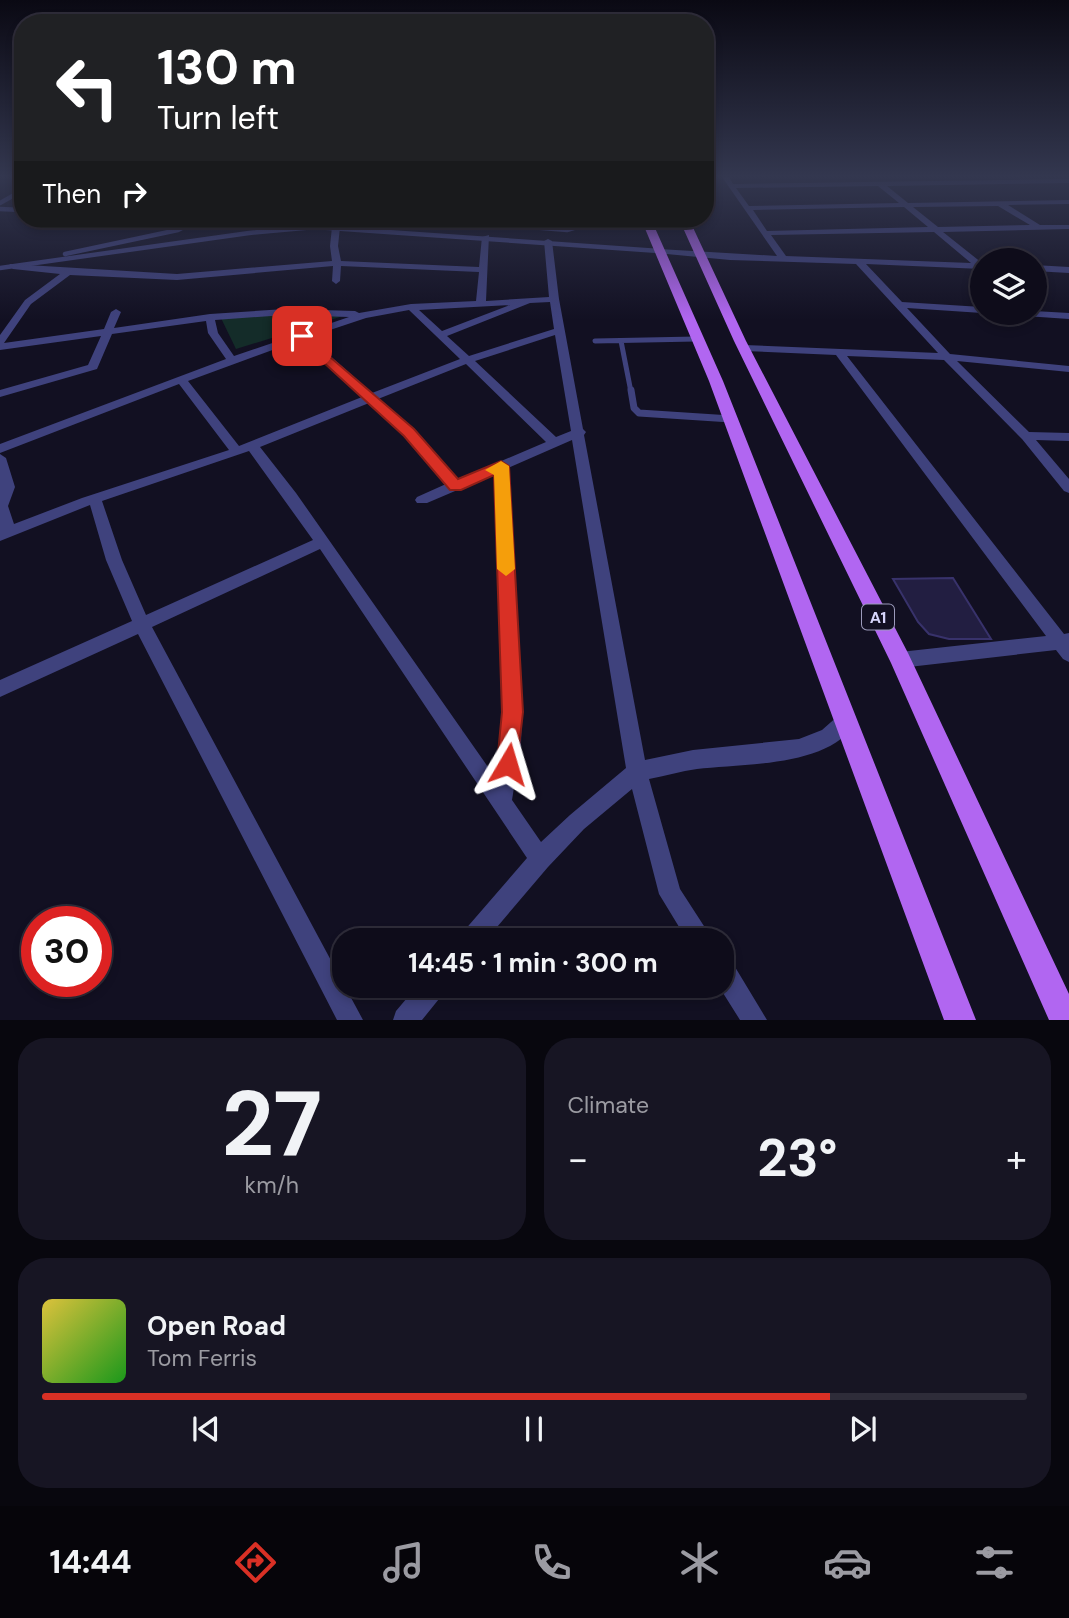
<!DOCTYPE html>
<meta charset="utf-8">
<style>
body{margin:0;font-family:"DM Sans",sans-serif;background:#171523;color:#f1f3f6;height:100vh;display:flex;flex-direction:column;font-size:26px;white-space:nowrap}
*{box-sizing:border-box;margin:0}
p{font-size:23px;color:#9b9ba2}
.icon{flex:none;width:38px;height:38px;fill:none;stroke:currentColor;stroke-width:2;stroke-linecap:round;stroke-linejoin:round}
.map{position:relative;height:1020px;overflow:hidden}
.sheet{display:flex;flex-direction:column;gap:18px;padding:18px;background:#08070e;flex:1}
.sheet>*{flex:none}
.guide{position:absolute;left:14px;top:14px;width:700px;height:214px;border-radius:28px;box-shadow:0 4px 10px #0003,0 0 0 2px #2e2c39;background:#202124;color:#fff;overflow:hidden}
.buttons{position:absolute;left:970px;top:248px;display:grid;gap:14px}
.buttons a{display:grid;place-items:center;width:77px;height:77px;border-radius:50%;background:#0e0c1a;box-shadow:0 4px 10px #0003,0 0 0 2px #2e2c39;font-size:35px}
.speed{position:absolute;left:21px;top:906px;display:flex;gap:14px;font-size:35px;font-weight:700;text-align:center}
.speed>*{display:grid;place-content:center;width:91px;height:91px;border-radius:50%;background:#0e0c1a;box-shadow:0 4px 10px #0003,0 0 0 2px #2e2c39;line-height:1}
.speed .limit{border:10px solid #d22;background:#fff;color:#111}
.pin{position:absolute;display:grid;place-items:center;width:60px;height:60px;color:#fff;margin:-30px;border-radius:14px;box-shadow:0 4px 10px #0006}
.me{position:absolute;width:77px;margin:-38px;rotate:7deg;stroke-linejoin:round;filter:drop-shadow(0 0 5px #0008)}
.turn{display:flex;align-items:center;gap:24px;height:147px;padding:0 28px;font-size:32px}
.turn .icon{width:91px;height:91px;stroke-width:2.5}
.turn b{display:block;font-size:49px;line-height:60px}
.then{display:flex;align-items:center;height:66px;padding:0 28px;background:#0003;gap:14px;font-size:26px}
.big{font-size:52px;font-weight:700;line-height:1.1}
.sheet .tile{flex:1;display:flex;flex-direction:column;justify-content:center;gap:10px;min-width:0;padding:0 24px;border-radius:28px;background:#171523}
.sheet .dial{align-items:center;gap:0}
.dial b{font-size:91px;line-height:1}
.song{display:flex;align-items:center;gap:21px}
.cover{width:84px;height:84px;border-radius:10px;background:linear-gradient(135deg,hsl(50 70% 55%),hsl(120 70% 35%))}
.played{height:7px;border-radius:4px;background:linear-gradient(90deg,#d93025 80%,#2e2c39 80%)}
.keys{display:flex;justify-content:space-around;direction:ltr}
.heat{display:flex;justify-content:space-between;align-items:center;font-size:38px;direction:ltr}
.sheet .tiles{flex:1;display:grid;gap:18px;grid-template-columns:1fr 1fr}
.tile:last-child{grid-column:span 2}
.trip{position:absolute;left:332px;top:928px;width:402px;height:70px;border-radius:28px;background:#0e0c1a;box-shadow:0 4px 10px #0003,0 0 0 2px #2e2c39;font-weight:700;line-height:70px;text-align:center}
.menu{display:flex;height:112px;justify-content:space-around;align-items:center;background:#06050a;color:#9b9ba2}
.menu .icon{width:49px;height:49px}
.menu .on{color:#d93025}
.menu b{font-size:32px;color:#f1f3f6}
.map>svg:first-child{display:block}
.green{fill:#142c29}
.building{fill:#221e41;stroke:#38326b;stroke-width:2}
.lines{fill:none;stroke-linecap:round;stroke-linejoin:round}
.lane-far2{stroke:#3f427d;stroke-width:4.5}
.lane-far1{stroke:#3f427d;stroke-width:5}
.lane{stroke:#3f427d;stroke-width:7}
.street{fill:#3f427d;fill-rule:evenodd}
.primary{fill:#b166f1;fill-rule:evenodd}
.route{fill:#d93025;stroke:#8d1f18;stroke-width:2}
.slow{fill:#f59e0b}
.labels{text-anchor:middle;dominant-baseline:central;stroke-width:7;stroke-linejoin:round;paint-order:stroke}
.shield{fill:#121022;stroke:#9b9aba;stroke-width:2}
.shield-label{font-size:16px;font-weight:bold;fill:#d6d5fb}
</style>
<div class="map">
<svg width="1069" height="1020" viewBox="0 0 1069 1020">
<rect width="100%" height="100%" fill="#121022"/>
<path class="green" d="M245 314 343 316 236 349 220 316Z"/>
<path class="building" d="M953 578 991 639H949L929 634 918 622 893 579Z"/>
<g class="lines">
<path class="lane-far2" d="M0 203 23 190
M0 209 23 210
M501 219 500 223 505 225 567 230 577 227 582 219
M65 254 178 230 200 219
M0 268 249 233 315 227 659 251"/>
<path class="lane-far1" d="M595 341 696 339
M621 341 631 392"/>
<path class="lane" d="M631 390 634 408 639 413 731 419"/>
<path class="street" d="M722 177H729L733 184 1069 179V183L887 186 908 203 1069 200V204L1008 205 1040 225H1069V229L943 232 982 263V269L866 264 902 302 982 307V313L907 308 950 354 1069 366V372L957 361 1029 432 1069 433V441L1036 440 1069 479V493L1064 491 1022 439 944 360 847 356 1064 634 1069 633V662L1063 659 1056 650 900 668 894 665 891 660 894 655 900 652 1046 636 836 355 744 351 739 348 744 345 938 353 856 264 730 260 656 253 655 251 659 249 777 256ZM878 186 899 203 749 206 736 188ZM998 206 1030 225 938 227 913 207ZM904 207 928 227 767 231 753 210ZM934 232 971 263 786 256 771 235Z
M336 225 340 227 338 246 341 261 479 267 482 237 489 235 486 301 549 297 544 241 548 239 552 241 559 299 583 429 586 432 584 435 645 760 693 750 799 739 822 730 839 715 846 712 853 715 855 721C835 767 739 764 697 769 681 771 665 776 649 779L680 889 713 940H687L659 894 632 789 584 829 548 867 486 940H459L463 932 527 858 320 549 152 627 363 1020H337L138 634 0 697V680L132 621 106 560 90 505 0 541V454L6 458 15 487 8 506 14 524 82 498 229 450 179 384 0 453V444L226 359 208 333 206 321 112 334 97 369 0 397V390L88 365 101 336 0 350V335L25 300 60 274 13 269 9 266 10 264 177 274 332 261 330 246 332 227ZM333 266 332 281 336 284 340 281 341 266 479 272 476 301 411 304 359 313 355 311 285 309 210 314 114 328 121 312 116 309 111 312 104 329 4 343 31 304 70 275 177 280ZM550 302 554 329 469 356 447 336 530 303ZM510 305 442 331 419 310ZM409 310 460 359 372 393 309 337 366 318ZM285 315 349 317 234 356 218 333 215 320ZM555 335 571 431 556 437 475 361ZM300 340 362 397 239 446 188 381ZM466 364 546 442 457 480 413 430 378 399ZM369 403 405 436 446 484 417 497 415 500 417 503H427L495 474 504 712 501 745 495 777 296 493 260 447ZM572 440 626 768 570 815 541 842 512 800 521 745 522 712 508 468ZM249 451 313 540 146 615 122 560 102 501Z
M1034 265 1069 267V273L1034 271Z
M1034 311 1069 313V319L1025 316 1020 313H1034Z
M723 959 732 962 767 1020H740L718 985H723Z
M418 985H446L443 994 422 1020H393L396 1011Z"/>
<path class="primary" d="M641 219H651L723 381 976 1020H944L709 381Z
M679 219H689L746 341 908 653 1069 994V1020H1049L891 663 734 341Z"/>
</g>
<linearGradient id="sky" x2="0" y2="1"><stop stop-color="#0a0913"/><stop offset="0.55" stop-color="#33374f"/><stop offset="1" stop-color="#33374f" stop-opacity="0"/></linearGradient>
<rect width="1069" height="320" fill="url(#sky)"/>
<path class="route" d="M302 333 414 429 458 479 501 461 509 466 523 712 516 772 508 775 500 772 497 764 502 712 494 475 461 490H450L404 436 298 339 296 336Z"/>
<path class="slow" d="M501 461 509 466 515 569 506 576 497 569 494 475 485 470Z"/>
<g class="labels">
<rect class="shield" x="862" y="604.5" width="32" height="25" rx="5"/>
<g class="shield-label">
<text x="878" y="617">A1</text>
</g>
</g>
</svg>
<div class="buttons">
<a><svg class="icon" aria-label="layers" viewBox="0 0 24 24"><path d="M12 4l9 5-9 5-9-5zM3 14l9 5 9-5"/></svg></a>
</div>
<div class="speed"><div class="limit">30</div></div>
<div class="pin" style="left:302px;top:336px;background:#d93025"><svg class="icon" aria-label="arrive" viewBox="0 0 24 24"><path d="M6 21V4h12l-3 4 3 4H6"/></svg></div>
<svg class="me" style="left:508px;top:764px" viewBox="-20 -20 40 40"><path d="M0-17L14 15 0 8-14 15z" fill="#d93025" stroke="#fff" stroke-width="4"/></svg>
<div class="trip">14:45 · 1 min · 300 m</div>
<div class="guide">
<div class="turn"><svg class="icon" aria-label="left" viewBox="0 0 24 24"><path d="M17 20v-9H6M10 6l-5 5 5 5"/></svg><div><b>130 m</b>Turn left</div></div>
<div class="then">Then<svg class="icon" aria-label="right" viewBox="0 0 24 24"><path d="M7 20v-9h11M14 6l5 5-5 5"/></svg></div>
</div>
</div>
<section class="sheet">
<div class="tiles">
<div class="tile dial"><b>27</b><p>km/h</p></div>
<div class="tile"><p>Climate</p>
<div class="heat"><a>−</a><b class="big">23°</b><a>+</a></div>
</div>
<div class="tile">
<div class="song"><i class="cover"></i><div><b>Open Road</b><p>Tom Ferris</p></div></div>
<div class="played"></div>
<div class="keys"><svg class="icon" aria-label="previous" viewBox="0 0 24 24"><path d="M18 5L8 12l10 7zM5 5v14"/></svg><svg class="icon" aria-label="pause" viewBox="0 0 24 24"><path d="M8 5v14M16 5v14"/></svg><svg class="icon" aria-label="next" viewBox="0 0 24 24"><path d="M6 5l10 7-10 7zM19 5v14"/></svg></div>
</div>
</div>
</section>
<nav class="menu">
<b>14:44</b>
<svg class="icon on" aria-label="directions" viewBox="0 0 24 24"><path d="M12 3l9 9-9 9-9-9zM9 14v-3h6M13 9l2 2-2 2"/></svg>
<svg class="icon" aria-label="music" viewBox="0 0 24 24"><path d="M9 18V5l10-2v13"/><circle cx="6" cy="18" r="3"/><circle cx="16" cy="16" r="3"/></svg>
<svg class="icon" aria-label="phone" viewBox="0 0 24 24"><path d="M5 4h4l2 5-3 2q2 4 5 5l2-3 5 2v4C11 20 4 13 5 4z"/></svg>
<svg class="icon" aria-label="climate" viewBox="0 0 24 24"><path d="M12 3v18M4 7l16 10M4 17L20 7"/></svg>
<svg class="icon" aria-label="car" viewBox="0 0 24 24"><path d="M5 17H2v-5l4-1 3-4h7l3 4 3 1v5h-3M9 17h6M6 11h13"/><circle cx="7" cy="17" r="2"/><circle cx="17" cy="17" r="2"/></svg>
<svg class="icon" aria-label="filters" viewBox="0 0 24 24"><path d="M4 7h16M4 17h16"/><circle cx="9" cy="7" r="2"/><circle cx="15" cy="17" r="2"/></svg>
</nav>
